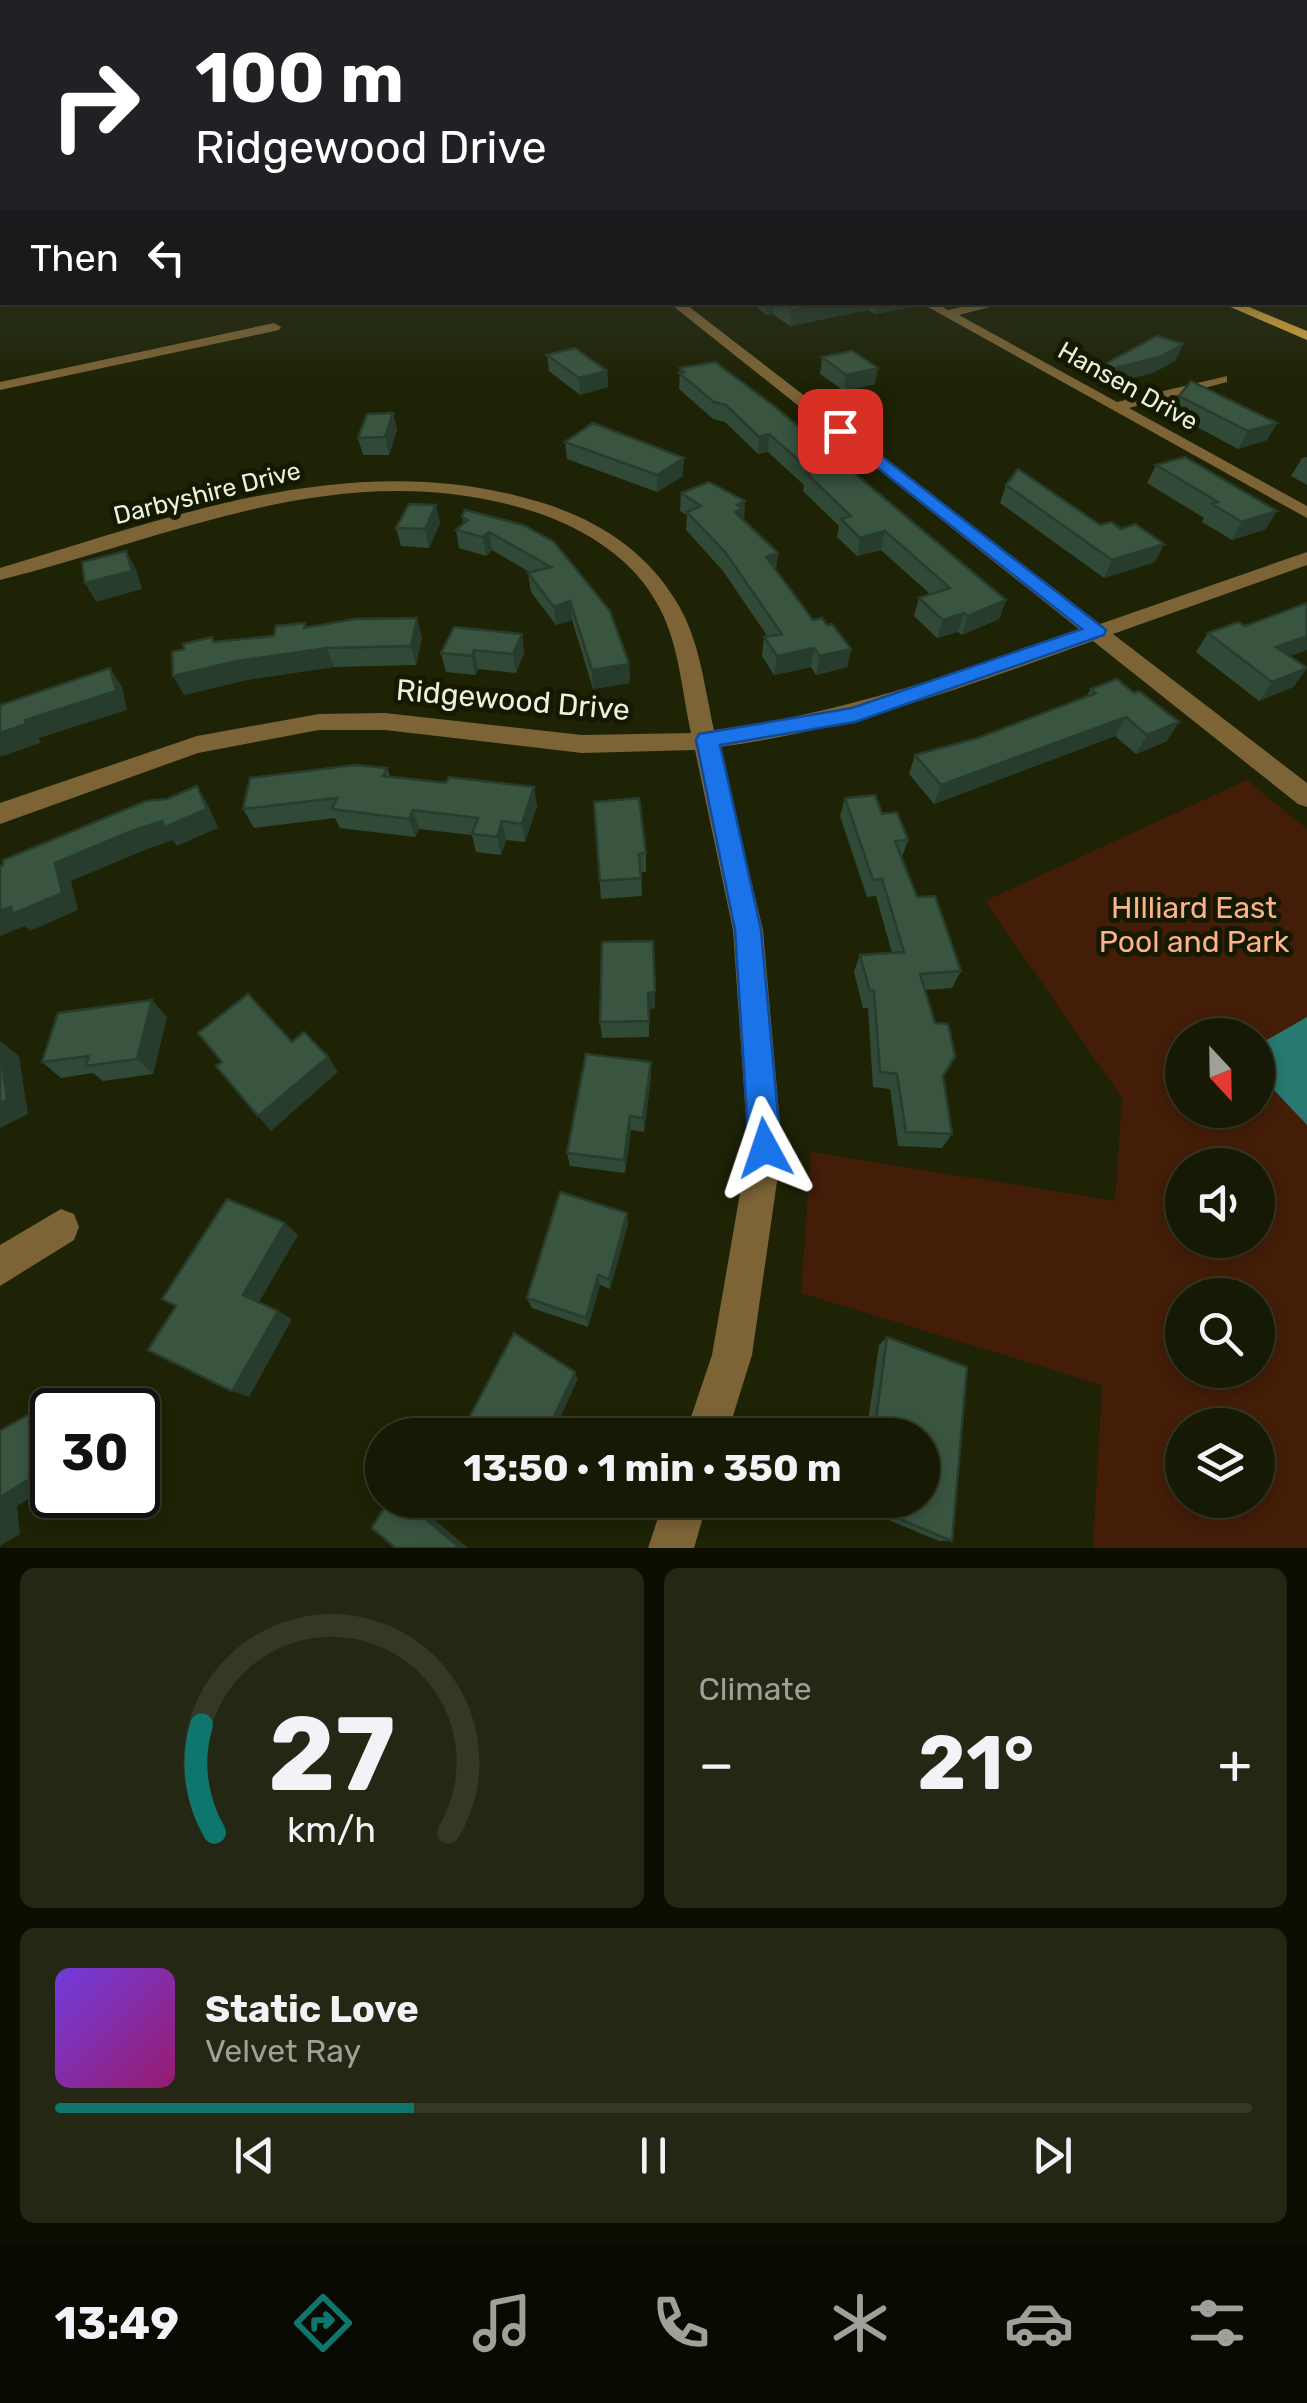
<!DOCTYPE html>
<meta charset="utf-8">
<style>
body{margin:0;font-family:Rubik,sans-serif;background:#232713;color:#f1f3f6;height:100vh;display:flex;flex-direction:column;font-size:38px;white-space:nowrap}
*{box-sizing:border-box;margin:0}
p{font-size:32px;color:#9ea19a}
.icon{flex:none;width:55px;height:55px;fill:none;stroke:currentColor;stroke-width:2;stroke-linecap:round;stroke-linejoin:round}
.map{position:relative;height:1548px;overflow:hidden}
.details{display:flex;flex-direction:column;gap:20px;padding:20px;background:#0c0e02;flex:1}
.details>*{flex:none}
.banner{position:absolute;left:0px;top:0px;width:1308px;height:305px;box-shadow:0 5px 15px #0003,0 0 0 2px #353826;background:#202124;color:#fff;overflow:hidden}
.needle{width:65px;rotate:158deg}
.fabs{position:absolute;left:1165px;top:1018px;display:grid;gap:20px}
.fabs a{display:grid;place-items:center;width:110px;height:110px;border-radius:50%;background:#161a04;box-shadow:0 5px 15px #0003,0 0 0 2px #353826;font-size:50px}
.speed{position:absolute;left:30px;top:1388px;display:flex;gap:20px;font-size:50px;font-weight:700;text-align:center}
.speed>*{display:grid;place-content:center;width:130px;height:130px;border-radius:50%;background:#161a04;box-shadow:0 5px 15px #0003,0 0 0 2px #353826;line-height:1}
.speed .limit{border:5px solid #111;border-radius:15px;background:#fff;color:#111}
.pin{position:absolute;display:grid;place-items:center;width:85px;height:85px;color:#fff;margin:-42px;border-radius:20px;box-shadow:0 5px 15px #0006}
.me{position:absolute;width:110px;margin:-55px;rotate:355deg;stroke-linejoin:round;filter:drop-shadow(0 0 8px #0008)}
.turn{display:flex;align-items:center;gap:35px;height:210px;padding:0 30px;font-size:45px}
.turn .icon{width:130px;height:130px;stroke-width:2.5}
.turn b{display:block;font-size:70px;line-height:85px}
.then{display:flex;align-items:center;height:95px;padding:0 30px;background:#0003;gap:20px;font-size:38px}
.big{font-size:75px;font-weight:700;line-height:1.1}
.details .tile{flex:1;display:flex;flex-direction:column;justify-content:center;gap:15px;min-width:0;padding:0 35px;border-radius:15px;background:#232713}
.details .dial{align-items:center;gap:0}
.dial svg{height:260px;overflow:visible;fill:none;stroke:#353826;stroke-width:7;stroke-linecap:round;text-anchor:middle}
.dial text{fill:#f1f3f6;stroke:none}
.song{display:flex;align-items:center;gap:30px}
.cover{width:120px;height:120px;border-radius:15px;background:linear-gradient(135deg,hsl(260 70% 55%),hsl(320 70% 35%))}
.played{height:10px;border-radius:5px;background:linear-gradient(90deg,#0f766e 30%,#353826 30%)}
.keys{display:flex;justify-content:space-around;direction:ltr}
.heat{display:flex;justify-content:space-between;align-items:center;font-size:55px;direction:ltr}
.details .tiles{flex:1;display:grid;gap:20px;grid-template-columns:1fr 1fr}
.tile:last-child{grid-column:span 2}
.trip{position:absolute;left:365px;top:1418px;width:575px;height:100px;border-radius:50px;background:#161a04;box-shadow:0 5px 15px #0003,0 0 0 2px #353826;font-weight:700;line-height:100px;text-align:center}
.tabs{display:flex;height:160px;justify-content:space-around;align-items:center;background:#090a02;color:#9ea19a}
.tabs .icon{width:70px;height:70px}
.tabs .current{color:#0f766e}
.tabs b{font-size:45px;color:#f1f3f6}
.map>svg:first-child{display:block}
.green{fill:#431d08;fill-rule:evenodd}
.water{fill:#277972}
.lines{fill:none;stroke-linecap:round;stroke-linejoin:round}
.minor{fill:#7d6436;fill-rule:evenodd}
.major{fill:#dca93d;fill-rule:evenodd}
.highway{fill:#f8c767;fill-rule:evenodd}
.wall{fill:#314937}
.shaded-wall{fill:#283c2d}
.building{fill:#395540;stroke:#283c2d;stroke-width:2.5}
.route{fill:#1a73e8;stroke:#114b97;stroke-width:2.5}
.labels{text-anchor:middle;dominant-baseline:central;stroke-width:10;stroke-linejoin:round;paint-order:stroke}
.far-street-label{font-size:25px;fill:#edf1df;stroke:#151900}
.street-label{font-size:30px;fill:#edf1df;stroke:#151900}
.park-label{font-size:30px;fill:#feb28c;stroke:#151900}
</style>
<div class="map">
<svg width="1307" height="1548" viewBox="0 0 1307 1548">
<rect width="100%" height="100%" fill="#1e2305"/>
<path class="green" d="M1247 780 1307 829V1548H1093L1102 1385 801 1293 811 1152 1115 1201 1122 1098 985 901ZM1182 1035H1258V1110H1182ZM1182 1165H1258V1240H1182ZM1182 1295H1258V1370H1182ZM1182 1425H1258V1500H1182Z"/>
<path class="water" d="M1307 1017V1125L1258 1073V1045Z"/>
<g class="lines">
<path class="minor" d="M0 248H2V254H0Z
M668 302H683L1100 624 1307 552V565L1113 634 1307 783V807L1298 804 1093 641C970 685 849 730 719 747L763 930 782 1147 752 1355 727 1435H685L712 1355 748 1147 733 930 695 750 582 753 385 730H319L198 753 0 824V803L197 736 319 714 385 713 582 735 691 733C682 692 679 644 659 607 634 559 586 529 535 512 347 452 180 535 0 580V568C177 515 358 445 543 503 600 521 649 553 679 606 700 642 705 690 714 730 842 714 959 672 1080 630Z
M919 302H935L948 310 983 302H1010L959 315 1117 402 1227 376V382L1129 408 1307 506V518Z
M274 323 281 327 279 330 0 390V382Z
M61 1209 74 1214 79 1227 74 1240 0 1286V1245Z
M664 1500H708L694 1548H648Z"/>
<path class="major" d="M1219 302H1237L1307 331V340Z"/>
<path class="highway" d="M1305 180H1307V187H1305Z"/>
</g>
<path class="wall" d="M751 302H919L918 306 875 314 868 310 790 326 773 314 766 315Z
M547 355 607 371 608 387 580 395 549 371Z
M822 357 875 384 844 391 820 374Z
M1176 360 1153 373 1103 385 1101 379 1107 363Z
M680 368 1006 600 999 619 962 635 958 632 937 638 914 616 919 598 930 594 881 550 857 556 837 537 839 526 803 491 804 485 768 452 758 454 725 422 713 419 679 389Z
M1179 396 1277 423 1267 440 1238 449 1171 413Z
M393 413 397 430 389 455H363L358 438Z
M565 442 683 476 657 492 567 459Z
M1307 457V485L1291 476 1302 458Z
M1156 465 1266 529 1232 540 1202 522 1204 518 1147 483Z
M1006 485 1100 525 1121 529 1164 544 1155 562 1104 578 1000 503Z
M681 493 745 501 744 519 778 553 776 570 813 620 827 625 851 649 847 667 816 675 811 667 774 675 762 656 764 637H768L723 571 686 530 687 515 680 511Z
M436 505 440 523 429 548 401 546 396 528Z
M462 517 523 525 629 664 630 683 593 689 572 620 556 625 531 592 528 573H531L492 550 486 556 459 548 456 530 464 524Z
M305 623 307 628 422 637 416 665 334 667 246 680 184 695V649L212 637 214 641 274 636Z
M1208 633 1290 656 1307 668 1293 687 1259 701 1196 652Z
M522 634 524 653 516 673 478 669 475 675 446 672 441 653Z
M1091 689 1167 741 1136 754 1115 736 934 804 909 774 915 755 978 738 1087 696Z
M387 768 390 776 537 806 525 842 506 840 501 855 476 852 472 835 419 829 415 837 340 828 335 818 254 828 243 809Z
M845 798 882 814 908 840 902 857 917 897 961 971 952 988 925 990 943 1076 952 1134 942 1148 898 1146 890 1089 873 1087 868 1008H863L854 972 860 955 892 953 876 896 867 897 840 816Z
M594 802 646 853V872H641L642 896 601 899Z
M655 1008 649 1009V1037L602 1038 600 1022Z
M167 1017 153 1074 103 1081 93 1073 61 1078 42 1062Z
M651 1062V1077L644 1132 631 1130 625 1173 570 1166 567 1153Z
M628 1224 610 1289 600 1285 588 1327 532 1308 527 1298Z
M887 1337 967 1367 952 1541H939L867 1511 868 1500H922V1435H866L879 1345Z"/>
<path class="shaded-wall" d="M2 215V230H0V216Z
M767 302H774L773 314 766 315Z
M831 302H869L868 310 790 326 792 310Z
M877 302H919L918 306 875 314Z
M1183 344 1176 360 1153 373 1103 385 1110 369Z
M878 368 875 384 844 391 846 375Z
M607 371 608 387 580 395 579 378Z
M393 413 397 430 389 455 385 437Z
M1277 423 1267 440 1238 449 1248 431Z
M769 434 768 452 758 454 759 437Z
M684 458 683 476 657 492V475Z
M745 501 744 519 734 530 737 505Z
M436 505 440 523 429 548 425 529Z
M1277 511 1266 529 1232 540 1242 522Z
M885 531 881 550 857 556 860 538Z
M489 532 492 550 486 556 483 537Z
M1164 544 1155 562 1104 578 1112 560Z
M126 551 136 569 142 589 96 602 85 583Z
M778 553 775 572 766 557Z
M1006 600 999 619 962 635 968 616Z
M570 601 572 620 556 625 554 607Z
M964 613 958 632 937 638 943 620Z
M417 618 422 637 416 665 411 646Z
M522 634 524 653 516 673 513 654Z
M1307 636V650L1263 666 1276 647Z
M327 648 334 667 246 680 184 695 173 676 237 661Z
M814 648 811 667 774 675 777 656Z
M851 649 847 667 816 675 820 656Z
M474 650 478 669 475 675 472 656Z
M629 664 630 683 593 689 592 670Z
M110 668 122 687 127 710 39 738 40 743 0 757V733Z
M1307 668 1293 687 1259 701 1272 682Z
M1126 717 1115 736 934 804 941 785Z
M1179 722 1167 741 1136 754 1147 735Z
M197 786 208 805 218 828 177 846 173 840 145 850 71 881 78 910 30 931 25 926 0 936V911L55 863Z
M534 787 537 806 525 842 522 824Z
M413 810 419 829 415 837 409 819Z
M502 821 506 840 501 855 497 837Z
M655 991V1008L648 1009V993Z
M152 1000 167 1017 153 1074 137 1059Z
M0 1041 19 1056 28 1114 0 1128Z
M328 1057 338 1072 271 1131 258 1116Z
M651 1062V1077L644 1132 643 1118Z
M630 1116 631 1130 625 1173 624 1160Z
M627 1213 628 1224 610 1289 609 1279Z
M285 1223 298 1235 258 1304 243 1295Z
M598 1275 600 1285 588 1327 586 1318Z
M278 1311 292 1319 249 1397 232 1391Z
M575 1372 578 1379 552 1435H545Z
M31 1413 52 1418V1484L17 1506 20 1534 0 1546V1497Z
M403 1500H411L468 1548H460Z
M514 1500H521L517 1508 511 1506Z"/>
<path class="building" d="M0 169H2L0 181H2V215L0 216Z
M781 302H831L792 310Z
M1157 336 1183 344 1160 357 1110 369 1107 363Z
M575 348 607 371 579 378 547 355Z
M852 351 878 368 846 375 822 357Z
M715 362 774 406 1006 600 968 616 964 613 943 620 919 598 950 588 885 531 860 538 841 519 851 516 806 473 812 472 769 434 759 437 726 405 714 402 679 373 684 372 680 368Z
M1191 381 1277 423 1248 431 1179 396Z
M393 413 385 437 358 438 367 414Z
M593 423 684 458 657 475 565 442Z
M1185 457 1277 511 1242 522 1212 504 1218 502 1156 465Z
M1018 469 1100 525 1111 522 1121 529 1135 524 1164 544 1112 560 1006 485Z
M709 482 745 501 737 505 743 508 735 512 778 553 766 557 813 620 822 618 827 625 832 624 851 649 820 656 814 648 777 656 764 637 782 634 725 552 687 512 701 506 681 493Z
M409 504 436 505 425 529 396 528Z
M465 510 523 525 554 542 610 611 629 664 592 670 570 601 554 607 528 573 551 567 489 532 483 537 456 530 468 520 462 517Z
M126 551 132 571 85 583 82 562Z
M1307 603V636L1276 647 1307 668 1272 682 1208 633 1238 622 1245 626Z
M417 618 411 646 327 648 237 661 173 676 172 652 184 649 183 644 212 637 213 642 274 636 276 626 305 623 304 628 355 619Z
M454 627 522 634 513 654 474 650 472 656 441 653Z
M110 668 116 691 25 720 26 724 0 733V705Z
M1117 679 1134 693 1139 691 1179 722 1147 735 1126 717 941 785 915 755 978 738 1096 693 1091 689Z
M355 765 387 768 383 776 446 783 449 777 534 787 522 824 502 821 497 837 472 834 478 818 413 810 409 819 332 809 337 798 243 809 250 778Z
M197 786 207 809 165 827 162 821 132 831 55 863 62 893 13 914 11 907 0 911V866L3 865V860L146 801 167 799Z
M875 795 882 814 897 812 908 840 895 841 917 897 935 896 961 971 920 974 935 1023 948 1024 955 1056 943 1076 952 1134 906 1132 897 1074 880 1072 874 991H870L860 955 904 952 882 879 873 880 845 798Z
M639 798 646 853 639 854 641 878 600 881 594 802Z
M653 941 655 991 648 993 649 1021 600 1022 602 942Z
M248 994 292 1042 304 1032 328 1057 258 1116 216 1066 222 1062 198 1033Z
M152 1000 137 1059 86 1066 89 1056 42 1062 58 1013Z
M0 1048 7 1100 0 1103Z
M586 1054 651 1062 643 1118 630 1116 624 1160 567 1153Z
M560 1192 627 1213 609 1279 598 1275 586 1318 527 1298Z
M227 1199 285 1223 243 1295 278 1311 232 1391 148 1350 176 1306 162 1299Z
M514 1333 575 1372 545 1435H460Z
M887 1337 967 1367 952 1541 876 1509 877 1500H922V1435H874Z
M31 1413 38 1474 0 1497V1431Z
M389 1500H403L460 1548H395L372 1528Z
M502 1500H514L511 1506Z"/>
<linearGradient id="sky" x2="0" y2="1"><stop stop-color="#101303"/><stop offset="0.44" stop-color="#3b453b"/><stop offset="1" stop-color="#3b453b" stop-opacity="0"/></linearGradient>
<rect width="1307" height="385" fill="url(#sky)"/>
<path class="route" d="M835 428H845L1106 630 1104 635 855 722 720 745 761 930 781 1148 776 1159 765 1163 754 1159 749 1148 735 930 696 740 699 734 852 708 1082 629 835 434Z"/>
<g class="labels">
<g class="far-street-label">
<text transform="translate(1128 386) rotate(29)">Hansen Drive</text>
<text transform="translate(207 493) rotate(-14)">Darbyshire Drive</text>
</g>
<g class="street-label">
<text transform="translate(513 700) rotate(5)">Ridgewood Drive</text>
</g>
<g class="park-label">
<text x="1194" y="908">HIlliard East<tspan x="1194" dy="34">Pool and Park</tspan></text>
</g>
</g>
</svg>
<div class="fabs">
<a><svg class="needle" viewBox="-14 -14 28 28"><path d="M0-13l5 13h-10z" fill="#e53935"/><path d="M0 13l5-13h-10z" fill="#9ea19a"/></svg></a>
<a><svg class="icon" aria-label="sound" viewBox="0 0 24 24"><path d="M4 9h4l5-4v14l-5-4H4zM17 9q2 3 0 6"/></svg></a>
<a><svg class="icon" aria-label="search" viewBox="0 0 24 24"><circle cx="10" cy="10" r="6"/><path d="M15 15l6 6"/></svg></a>
<a><svg class="icon" aria-label="layers" viewBox="0 0 24 24"><path d="M12 4l9 5-9 5-9-5zM3 14l9 5 9-5"/></svg></a>
</div>
<div class="speed"><div class="limit">30</div></div>
<div class="pin" style="left:840px;top:431px;background:#d93025"><svg class="icon" aria-label="arrive" viewBox="0 0 24 24"><path d="M6 21V4h12l-3 4 3 4H6"/></svg></div>
<svg class="me" style="left:765px;top:1148px" viewBox="-20 -20 40 40"><path d="M0-17L14 15 0 8-14 15z" fill="#1a73e8" stroke="#fff" stroke-width="4"/></svg>
<div class="trip">13:50 · 1 min · 350 m</div>
<div class="banner">
<div class="turn"><svg class="icon" aria-label="right" viewBox="0 0 24 24"><path d="M7 20v-9h11M14 6l5 5-5 5"/></svg><div><b>100 m</b>Ridgewood Drive</div></div>
<div class="then">Then<svg class="icon" aria-label="left" viewBox="0 0 24 24"><path d="M17 20v-9H6M10 6l-5 5 5 5"/></svg></div>
</div>
</div>
<section class="details">
<div class="tiles">
<div class="tile dial"><svg viewBox="0 0 100 80">
<path d="M14 69A42 42 0 1 1 86 69"/>
<path d="M14 69A42 42 0 0 1 10 36" stroke="#0f766e"/>
<text x="50" y="56" font-size="32" font-weight="700">27</text>
<text x="50" y="72" font-size="11">km/h</text>
</svg></div>
<div class="tile"><p>Climate</p>
<div class="heat"><a>−</a><b class="big">21°</b><a>+</a></div>
</div>
<div class="tile">
<div class="song"><i class="cover"></i><div><b>Static Love</b><p>Velvet Ray</p></div></div>
<div class="played"></div>
<div class="keys"><svg class="icon" aria-label="previous" viewBox="0 0 24 24"><path d="M18 5L8 12l10 7zM5 5v14"/></svg><svg class="icon" aria-label="pause" viewBox="0 0 24 24"><path d="M8 5v14M16 5v14"/></svg><svg class="icon" aria-label="next" viewBox="0 0 24 24"><path d="M6 5l10 7-10 7zM19 5v14"/></svg></div>
</div>
</div>
</section>
<nav class="tabs">
<b>13:49</b>
<svg class="icon current" aria-label="directions" viewBox="0 0 24 24"><path d="M12 3l9 9-9 9-9-9zM9 14v-3h6M13 9l2 2-2 2"/></svg>
<svg class="icon" aria-label="music" viewBox="0 0 24 24"><path d="M9 18V5l10-2v13"/><circle cx="6" cy="18" r="3"/><circle cx="16" cy="16" r="3"/></svg>
<svg class="icon" aria-label="phone" viewBox="0 0 24 24"><path d="M5 4h4l2 5-3 2q2 4 5 5l2-3 5 2v4C11 20 4 13 5 4z"/></svg>
<svg class="icon" aria-label="climate" viewBox="0 0 24 24"><path d="M12 3v18M4 7l16 10M4 17L20 7"/></svg>
<svg class="icon" aria-label="car" viewBox="0 0 24 24"><path d="M5 17H2v-5l4-1 3-4h7l3 4 3 1v5h-3M9 17h6M6 11h13"/><circle cx="7" cy="17" r="2"/><circle cx="17" cy="17" r="2"/></svg>
<svg class="icon" aria-label="filters" viewBox="0 0 24 24"><path d="M4 7h16M4 17h16"/><circle cx="9" cy="7" r="2"/><circle cx="15" cy="17" r="2"/></svg>
</nav>
